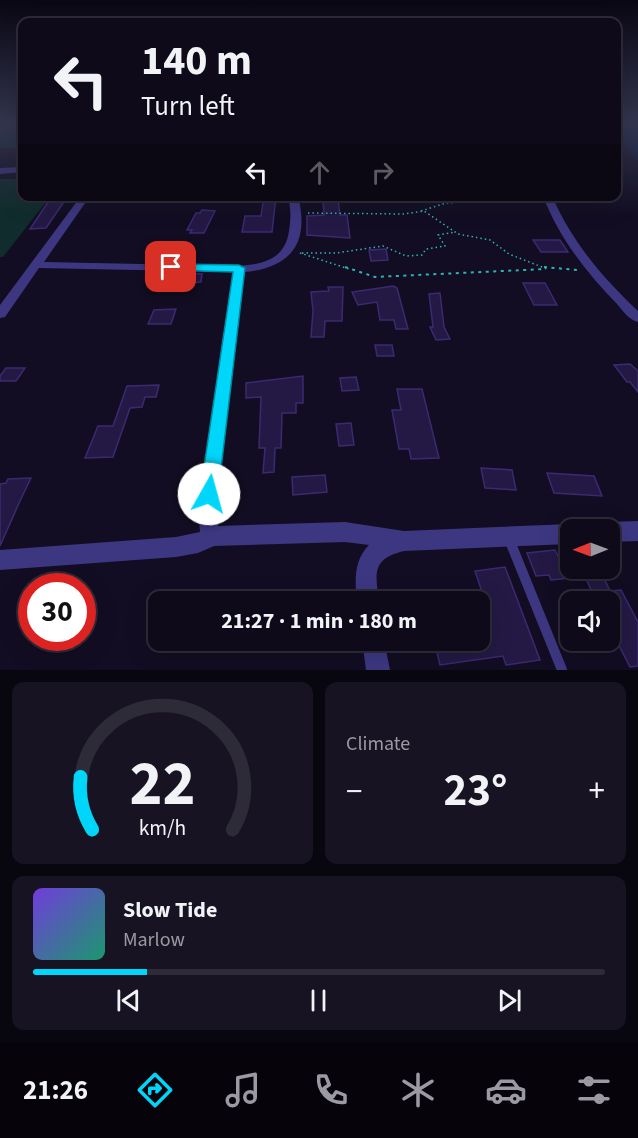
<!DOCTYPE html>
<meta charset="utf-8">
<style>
body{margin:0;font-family:"Source Sans 3",sans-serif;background:#171323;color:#f1f3f6;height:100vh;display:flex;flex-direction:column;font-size:22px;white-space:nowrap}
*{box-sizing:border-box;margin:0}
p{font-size:20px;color:#9b9aa2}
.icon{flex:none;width:33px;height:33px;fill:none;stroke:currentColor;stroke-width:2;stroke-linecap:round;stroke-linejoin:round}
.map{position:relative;height:670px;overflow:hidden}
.drawer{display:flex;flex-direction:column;gap:12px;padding:12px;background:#08060e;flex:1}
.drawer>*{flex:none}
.guide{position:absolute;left:18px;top:18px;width:603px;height:183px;border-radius:12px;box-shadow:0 6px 24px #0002,0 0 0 2px #2e2b39;background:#0e0a1a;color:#f1f3f6;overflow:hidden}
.needle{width:39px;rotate:269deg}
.tools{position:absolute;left:560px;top:519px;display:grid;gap:12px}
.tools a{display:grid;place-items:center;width:60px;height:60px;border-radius:12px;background:#0e0a1a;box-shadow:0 6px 24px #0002,0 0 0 2px #2e2b39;font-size:30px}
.speed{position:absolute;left:18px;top:573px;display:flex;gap:12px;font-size:30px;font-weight:700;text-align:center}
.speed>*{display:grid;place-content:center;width:78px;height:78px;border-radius:50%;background:#0e0a1a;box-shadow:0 6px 24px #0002,0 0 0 2px #2e2b39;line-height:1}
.speed .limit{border:9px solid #d22;background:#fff;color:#111}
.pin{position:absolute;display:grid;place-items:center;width:51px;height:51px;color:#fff;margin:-26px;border-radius:12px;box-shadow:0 3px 9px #0006}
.me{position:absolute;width:66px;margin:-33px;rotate:7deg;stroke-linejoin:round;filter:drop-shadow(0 0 4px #0008)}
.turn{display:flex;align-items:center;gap:21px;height:126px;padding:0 24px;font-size:27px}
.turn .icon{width:78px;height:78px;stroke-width:2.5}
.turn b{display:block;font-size:42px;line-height:51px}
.lanes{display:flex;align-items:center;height:57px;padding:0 24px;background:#0003;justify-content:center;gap:30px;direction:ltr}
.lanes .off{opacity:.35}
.big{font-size:45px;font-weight:700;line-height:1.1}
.drawer .card{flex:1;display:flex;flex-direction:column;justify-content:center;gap:9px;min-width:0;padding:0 21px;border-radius:12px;background:#171323}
.drawer .dial{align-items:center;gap:0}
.dial svg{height:156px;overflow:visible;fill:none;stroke:#2e2b39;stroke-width:7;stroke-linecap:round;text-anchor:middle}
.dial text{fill:#f1f3f6;stroke:none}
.song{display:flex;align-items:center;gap:18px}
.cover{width:72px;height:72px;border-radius:9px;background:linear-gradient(135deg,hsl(260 70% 55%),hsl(160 70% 35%))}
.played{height:6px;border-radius:3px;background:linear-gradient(90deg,#00d6f9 20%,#2e2b39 20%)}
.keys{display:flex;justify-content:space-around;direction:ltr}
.heat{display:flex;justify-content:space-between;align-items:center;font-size:33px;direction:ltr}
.drawer .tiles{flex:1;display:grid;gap:12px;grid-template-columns:1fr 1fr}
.card:last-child{grid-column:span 2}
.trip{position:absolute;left:148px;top:591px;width:342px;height:60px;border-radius:12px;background:#0e0a1a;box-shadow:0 6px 24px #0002,0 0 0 2px #2e2b39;font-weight:700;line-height:60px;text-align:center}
.dock{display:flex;height:96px;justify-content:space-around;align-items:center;background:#06040a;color:#9b9aa2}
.dock .icon{width:42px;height:42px}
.dock .active{color:#00d6f9}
.dock b{font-size:27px;color:#f1f3f6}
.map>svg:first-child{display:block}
.green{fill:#102c2c}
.water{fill:#081a40}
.building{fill:#231944;stroke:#3b2a70;stroke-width:1.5}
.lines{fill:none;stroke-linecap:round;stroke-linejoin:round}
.path-far1{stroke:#2cb6b3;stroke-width:1.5;stroke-dasharray:1.5 3;stroke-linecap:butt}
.path{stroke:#2cb6b3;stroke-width:2;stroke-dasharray:3 4.5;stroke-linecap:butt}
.lane{stroke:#3d3782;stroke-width:10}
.street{fill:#3d3782;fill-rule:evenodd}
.route{fill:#00d6f9;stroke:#008ba2;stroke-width:1.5}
</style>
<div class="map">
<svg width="638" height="670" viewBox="0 0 638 670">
<rect width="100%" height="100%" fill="#120d22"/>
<path class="green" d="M0 123H22V148H0Z
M0 179H22V196L50 197 3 257H0Z"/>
<path class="water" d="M616 123H638V161L617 133Z"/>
<path class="building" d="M52 196H68L46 228 30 229Z
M264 196H276L272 232H242L245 216H261Z
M323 200H338L340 215H347L350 238 307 235V216L324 215Z
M202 210 215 211 204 233H190L192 230H187L196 213H200Z
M533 240H560L568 252H541Z
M386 249 388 260 371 261 369 250Z
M178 273 202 274 201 282 176 284Z
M523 283H545L557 305H534Z
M393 286 397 288 408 329H396L394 320H380L377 302 358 305 352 292Z
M328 287H343L342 321H325L324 337H311L313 311 311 292 329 291Z
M440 293 444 327 450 339 436 340 430 327H433L429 294Z
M176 309 171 324H148L154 310Z
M375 345H392L394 356H377Z
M630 364 638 371V392L630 382H627L614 365Z
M6 368H25L16 381H0V376Z
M303 376V403H296V413H282L281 448H275L274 472 263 473 265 448H259L261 397 246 398V383Z
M356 377 359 390 342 391 340 378Z
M159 385 156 397H145L142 407 130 408 113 457 85 458 98 426H113L127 386Z
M397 389H422L439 458 411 459 409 449H399L392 410H401Z
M351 423 354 445 339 446 336 424Z
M481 468 512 470 516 490 485 488Z
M547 473 594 476 602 496 554 493Z
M325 475 327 492 293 495 292 477Z
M31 478 20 501 0 546V484L6 483 8 479Z
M555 550 558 556 570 555V578L551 580 549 575 536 576 527 553Z
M505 567 540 660 506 665 503 656 440 665 434 640H480V617L490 616 475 571Z
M581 568H599L610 591 621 590 638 622V666L630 667 609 626V602H585V595L593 594Z"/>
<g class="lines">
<path class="path-far1" d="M421 211 446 203 476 201
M308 213 404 214 424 211 458 234 490 240 509 254 547 269
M300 253 349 269
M302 253H336L383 246 406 256 422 255 426 249 445 246 438 235 455 232"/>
<path class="path" d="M345 267 375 277 545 269
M544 267 577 270"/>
<path class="lane" d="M509 539 562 670"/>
<path class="street" d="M22 167V172L0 174V168Z
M81 196H90L44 262 239 266C264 264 285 259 289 231 291 219 291 208 288 196H298C310 243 291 268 244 272L216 510 218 526 345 522 404 531 570 524 578 530H570V544L404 551C372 559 375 572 379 602H357C355 582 353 561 369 545L345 542 214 546 198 553 176 557 0 570V550L176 537 200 532 198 510 233 272 39 268 5 317 0 318V305Z
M543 196H552C572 242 602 277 638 311V322C629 320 623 311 617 304 586 272 559 238 543 196Z
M638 521V541L609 542V530H600L602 525 609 522Z
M362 640H384L390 670H366Z"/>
</g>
<linearGradient id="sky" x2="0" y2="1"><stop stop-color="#0a0713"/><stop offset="0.57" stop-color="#33354f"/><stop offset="1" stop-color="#33354f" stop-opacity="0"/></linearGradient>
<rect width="638" height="216" fill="url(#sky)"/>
<path class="route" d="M171 264 239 265 245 268 218 494 216 500 209 502 203 500 200 494 233 272 167 270V265Z"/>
</svg>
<div class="tools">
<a><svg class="needle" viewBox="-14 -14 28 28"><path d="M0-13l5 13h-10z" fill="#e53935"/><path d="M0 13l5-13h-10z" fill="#9b9aa2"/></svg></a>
<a><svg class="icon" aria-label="sound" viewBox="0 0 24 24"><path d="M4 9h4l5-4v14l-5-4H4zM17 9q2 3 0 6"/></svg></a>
</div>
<div class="speed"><div class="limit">30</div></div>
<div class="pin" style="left:171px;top:267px;background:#d93025"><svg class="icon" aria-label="arrive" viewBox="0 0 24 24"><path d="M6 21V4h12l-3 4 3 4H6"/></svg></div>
<svg class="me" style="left:209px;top:494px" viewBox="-20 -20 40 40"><circle r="19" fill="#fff"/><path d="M0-13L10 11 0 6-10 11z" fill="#00d6f9"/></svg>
<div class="trip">21:27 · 1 min · 180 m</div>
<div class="guide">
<div class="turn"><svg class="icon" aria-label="left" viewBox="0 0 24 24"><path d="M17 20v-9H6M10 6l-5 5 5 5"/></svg><div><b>140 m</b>Turn left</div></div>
<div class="lanes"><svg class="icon" aria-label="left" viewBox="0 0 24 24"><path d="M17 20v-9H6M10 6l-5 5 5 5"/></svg><svg class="icon off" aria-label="ahead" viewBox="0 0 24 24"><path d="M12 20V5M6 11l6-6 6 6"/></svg><svg class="icon off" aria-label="right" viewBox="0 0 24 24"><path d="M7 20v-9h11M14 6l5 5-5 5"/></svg></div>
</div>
</div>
<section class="drawer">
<div class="tiles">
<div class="card dial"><svg viewBox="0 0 100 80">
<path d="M14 69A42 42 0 1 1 86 69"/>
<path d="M14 69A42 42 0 0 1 8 42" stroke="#00d6f9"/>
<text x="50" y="56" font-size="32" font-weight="700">22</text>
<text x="50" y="72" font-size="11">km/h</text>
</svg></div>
<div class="card"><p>Climate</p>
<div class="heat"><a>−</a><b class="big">23°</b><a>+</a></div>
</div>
<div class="card">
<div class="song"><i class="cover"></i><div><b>Slow Tide</b><p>Marlow</p></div></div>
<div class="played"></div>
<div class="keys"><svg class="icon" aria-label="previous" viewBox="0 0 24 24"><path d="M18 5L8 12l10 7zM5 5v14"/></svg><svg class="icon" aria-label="pause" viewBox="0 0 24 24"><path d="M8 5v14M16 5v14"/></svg><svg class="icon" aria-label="next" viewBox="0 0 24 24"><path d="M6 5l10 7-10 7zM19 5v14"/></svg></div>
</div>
</div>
</section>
<nav class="dock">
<b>21:26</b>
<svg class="icon active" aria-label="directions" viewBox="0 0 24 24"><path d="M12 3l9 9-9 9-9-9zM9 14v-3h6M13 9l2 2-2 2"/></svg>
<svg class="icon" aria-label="music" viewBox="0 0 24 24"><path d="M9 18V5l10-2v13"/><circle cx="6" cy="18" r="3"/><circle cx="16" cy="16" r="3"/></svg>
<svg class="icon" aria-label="phone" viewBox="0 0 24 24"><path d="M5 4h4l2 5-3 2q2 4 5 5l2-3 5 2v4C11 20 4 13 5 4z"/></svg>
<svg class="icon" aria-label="climate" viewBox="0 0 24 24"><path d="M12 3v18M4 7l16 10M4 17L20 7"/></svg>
<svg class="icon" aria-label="car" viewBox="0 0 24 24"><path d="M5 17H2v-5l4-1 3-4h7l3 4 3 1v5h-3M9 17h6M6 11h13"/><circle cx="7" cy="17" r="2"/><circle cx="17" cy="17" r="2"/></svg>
<svg class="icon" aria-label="filters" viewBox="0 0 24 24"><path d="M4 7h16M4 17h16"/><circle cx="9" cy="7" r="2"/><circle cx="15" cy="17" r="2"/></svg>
</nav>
